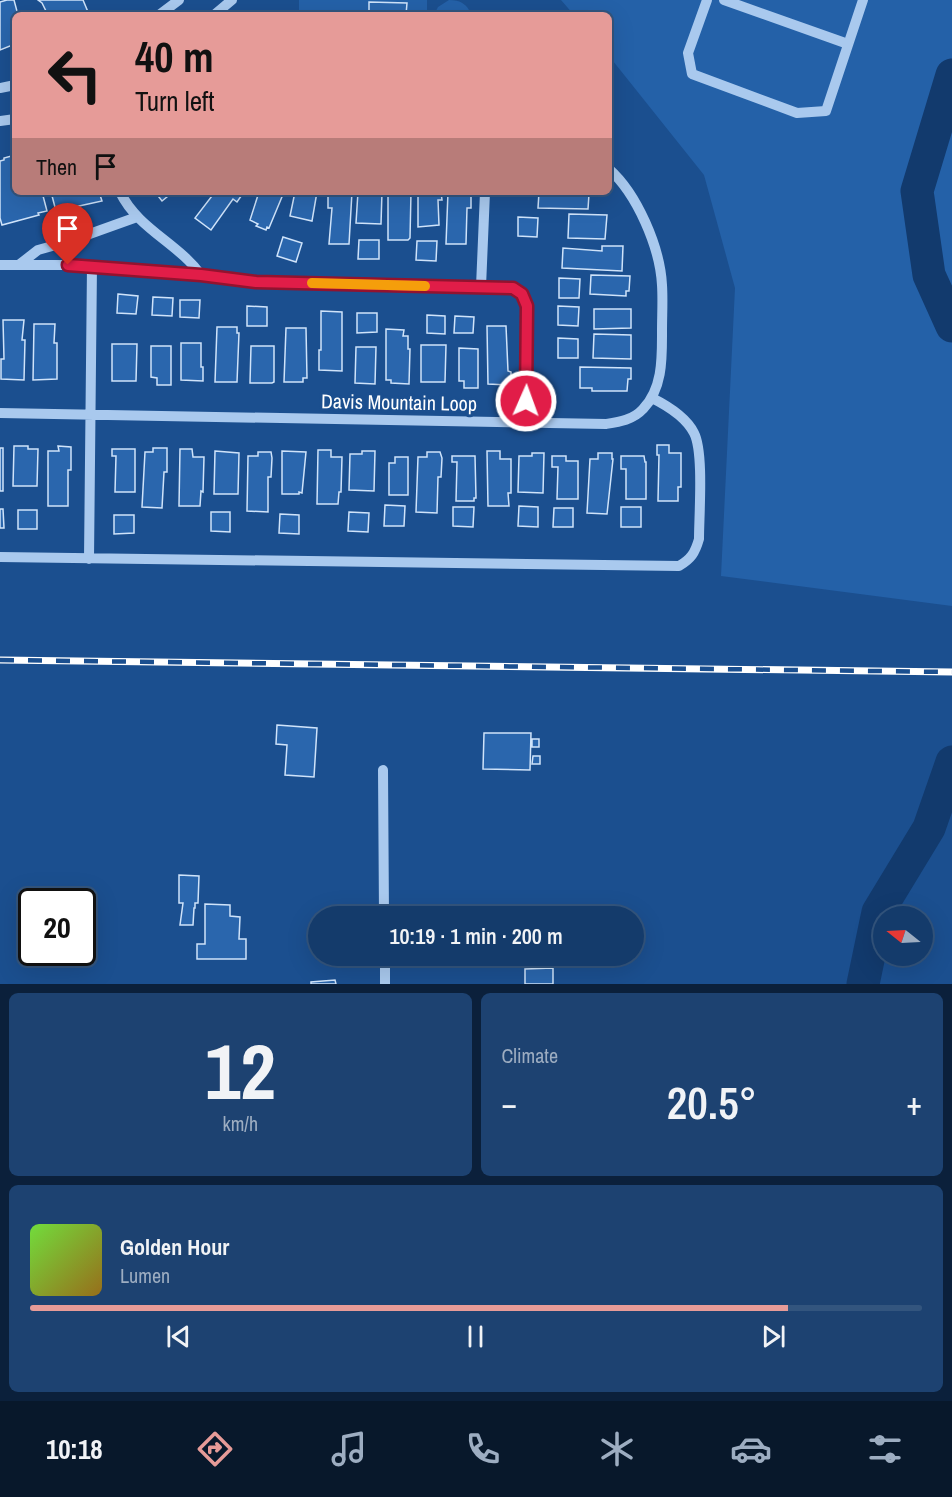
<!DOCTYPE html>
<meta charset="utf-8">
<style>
body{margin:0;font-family:"Archivo Narrow",sans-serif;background:#1d4271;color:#f1f3f6;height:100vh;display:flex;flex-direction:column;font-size:22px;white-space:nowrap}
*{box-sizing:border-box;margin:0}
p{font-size:20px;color:#9dadc1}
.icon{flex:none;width:33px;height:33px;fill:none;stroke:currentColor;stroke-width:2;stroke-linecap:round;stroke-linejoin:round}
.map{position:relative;height:984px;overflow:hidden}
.side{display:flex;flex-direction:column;gap:9px;padding:9px;background:#0b203b;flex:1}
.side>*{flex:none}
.guide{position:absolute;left:12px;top:12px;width:600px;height:183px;border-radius:9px;box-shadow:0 6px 24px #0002,0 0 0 2px #33557e;background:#e69b98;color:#111;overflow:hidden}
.needle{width:39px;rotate:288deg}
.controls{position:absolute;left:873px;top:906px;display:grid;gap:12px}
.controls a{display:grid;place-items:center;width:60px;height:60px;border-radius:50%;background:#143b6b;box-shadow:0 6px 24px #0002,0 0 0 2px #33557e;font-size:30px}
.speed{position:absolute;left:18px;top:888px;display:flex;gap:12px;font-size:30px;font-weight:700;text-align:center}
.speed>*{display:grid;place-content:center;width:78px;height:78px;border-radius:50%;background:#143b6b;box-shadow:0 6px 24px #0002,0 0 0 2px #33557e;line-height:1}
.speed .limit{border:3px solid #111;border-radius:9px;background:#fff;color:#111}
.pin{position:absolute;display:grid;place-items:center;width:51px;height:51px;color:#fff;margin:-62px -26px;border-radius:50% 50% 50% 0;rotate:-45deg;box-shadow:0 0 6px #0007}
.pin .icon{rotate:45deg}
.me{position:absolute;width:66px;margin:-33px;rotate:2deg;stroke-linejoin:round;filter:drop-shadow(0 0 4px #0008)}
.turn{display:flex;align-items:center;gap:21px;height:126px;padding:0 24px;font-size:27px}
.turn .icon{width:78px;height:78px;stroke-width:2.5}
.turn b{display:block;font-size:42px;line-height:51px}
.then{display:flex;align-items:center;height:57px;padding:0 24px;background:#0003;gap:12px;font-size:22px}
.big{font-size:45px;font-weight:600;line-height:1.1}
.side .card{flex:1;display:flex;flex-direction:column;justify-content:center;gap:9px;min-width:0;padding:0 21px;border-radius:9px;background:#1d4271}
.side .dial{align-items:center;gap:0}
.dial b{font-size:78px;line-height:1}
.song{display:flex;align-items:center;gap:18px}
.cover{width:72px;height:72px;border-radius:9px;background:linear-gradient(135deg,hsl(100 70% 55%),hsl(40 70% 35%))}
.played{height:6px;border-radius:3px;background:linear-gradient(90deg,#e69b98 85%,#33557e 85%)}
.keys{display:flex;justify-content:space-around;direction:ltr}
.heat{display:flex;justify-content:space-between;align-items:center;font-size:33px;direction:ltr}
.side .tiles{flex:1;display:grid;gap:9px;grid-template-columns:1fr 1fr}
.card:last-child{grid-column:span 2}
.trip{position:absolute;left:308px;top:906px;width:336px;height:60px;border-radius:30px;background:#143b6b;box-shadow:0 6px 24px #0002,0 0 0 2px #33557e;font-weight:600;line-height:60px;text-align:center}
.menu{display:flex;height:96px;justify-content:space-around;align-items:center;background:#08182b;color:#9dadc1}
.menu .icon{width:42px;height:42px}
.menu .selected{color:#e69b98}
.menu b{font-size:27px;color:#f1f3f6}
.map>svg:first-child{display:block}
.green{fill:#2461a8}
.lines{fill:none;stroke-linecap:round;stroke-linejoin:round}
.river{stroke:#123a6d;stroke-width:33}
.building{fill:#2a66ad;stroke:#cfe3fa;stroke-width:1.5}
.path{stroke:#a9c9ee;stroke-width:3;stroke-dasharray:3 4.5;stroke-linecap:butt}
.minor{stroke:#a9c9ee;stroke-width:10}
.rail-casing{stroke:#fff;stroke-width:7}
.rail{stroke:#1b4f8f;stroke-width:4.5;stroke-dasharray:14;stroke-linecap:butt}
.route-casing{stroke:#92132f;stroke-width:15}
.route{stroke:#e11d48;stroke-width:10}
.slow{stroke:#f59e0b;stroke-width:10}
.labels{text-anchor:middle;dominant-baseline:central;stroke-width:6;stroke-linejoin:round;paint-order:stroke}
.street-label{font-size:20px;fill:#fff;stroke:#1b4f8f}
</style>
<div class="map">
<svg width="952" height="984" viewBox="0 0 952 984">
<rect width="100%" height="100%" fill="#1b4f8f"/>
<path class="green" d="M299 0H427V15H299Z
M449 0C460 0 468 4 471 15H434L438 7Z
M561 0H952V606L721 576 735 288 704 175 609 56V15H574Z"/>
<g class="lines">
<path class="river" d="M952 75 917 191 929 275 952 326
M863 984 878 912 929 828 952 762"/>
</g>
<path class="building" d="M7 0H14L18 15H15V44L0 50V2Z
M38 0H83L88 12 82 15H48L42 3Z
M369 2 407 3 406 15H369Z
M15 155V192H42L47 211 38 213 39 215 2 225 0 218V161L4 160V158Z
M51 192H99L102 201 56 211Z
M155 192H173L162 201Z
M215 192H244L237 202 233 199 211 230 195 218Z
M259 192H284L269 228 267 227 266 230 256 226 258 224 250 220Z
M295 192H317L312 221 290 216Z
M328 192H352L349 244H329L332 208H328Z
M358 192H382L381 224 356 223Z
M388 192H411L410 238 408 240H388Z
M418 192H441L442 200H438L439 225 418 227Z
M448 192H471V208H467L466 244H446Z
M539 192H586L589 194 588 209 538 208Z
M569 214 607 215 605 239 568 238Z
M518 217 538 218 537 237 518 236Z
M283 237 302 243 296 262 277 256Z
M359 240H379V259H358Z
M417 241H437L436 261 416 260Z
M602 246H623L622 271 562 268 563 248 602 251Z
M591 275 630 276 629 291H626V296L590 294Z
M559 278 580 279 579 298H559Z
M118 294 138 296 136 314 117 313Z
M153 297 173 298 172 316 152 315Z
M180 300H200L199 318 180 317Z
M247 306 267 307V326H247Z
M558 306 579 307 578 326 558 325Z
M594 309H631V328L594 329Z
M321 311 342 312V371L319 370V350H321Z
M357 313H377V332L357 333Z
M427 315 445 316V334L427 333Z
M455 316 474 317 473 333H454Z
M3 320H24L22 340H25L24 380 1 379V359H4Z
M34 324H55L54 343H57V379L33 380Z
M487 326H506L508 371 511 372V382H508V385L488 384Z
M217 327H237V333H239L237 382H215Z
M286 328H306L307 378H303V382H284Z
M386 329 404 330 403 336H408V349H410L409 384 391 383V380H386Z
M594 334 631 335V359L593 358Z
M558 338 578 339V358H558Z
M181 343H201V367H203V381L181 380Z
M112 344H137L136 381H112Z
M421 345H446L445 382H421Z
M151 346H171V385H157V378L151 377Z
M251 346H274V382L272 383H250Z
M356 347H376L375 384 355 383Z
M459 348 478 349V388H464V381H459Z
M580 367 631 368V379H628L627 391H592V388H580Z
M657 445H669V453H681V487H678V501H658L659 455H657Z
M14 446H28V449H38L37 486H13Z
M58 446 71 447V470H68V506H48V451H59Z
M0 448H3V491H0Z
M153 448H167V472H164L162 508 142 507 145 452H153Z
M112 449H135V492H115L116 456H112Z
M180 449H192L193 457H204L203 492 201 491 200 506H179Z
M318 450H331V457H342L341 492H339L338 504H317Z
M215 451 239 453 238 494H214Z
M282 451 306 452 302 493 299 492V494H282Z
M362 451H375L374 491 349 490 350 454H362Z
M487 451H500V459H511V493H508L509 506H488Z
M258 452H271L272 458 271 477H268V512L247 511 248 456H258Z
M427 452H440L442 458 441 477H438L437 513 416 512 418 457H427Z
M532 453H544L543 493 518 492 519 456H532Z
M598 453H612V459H613L607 514 587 513 590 459H598Z
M452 456H475L476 498H474V501H456L457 462H452Z
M552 456H566V461H578V499H557L558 467H552Z
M621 456H644L645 462H646V499H626V469H621Z
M395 457H408V495H389V463H395Z
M385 505 405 506 404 526H384Z
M519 506 538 507V527L518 526Z
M453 507H474L473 527 453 526Z
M621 507H641V527H621Z
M554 508H573V527H553Z
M0 509H3L4 528H0Z
M18 510H37V529H18Z
M211 512H230V532L211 531Z
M349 512 369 513 368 532 348 531Z
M280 514 299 515V534L279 533Z
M114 515H134V533L114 534Z
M277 725 317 728 314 777 285 775 287 745 276 744Z
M484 733H531L530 770 483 769Z
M532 739H539V747H532Z
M533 756H540V764H532Z
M179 875 199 876 198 903H195V908H194L193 925H180L183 903H179Z
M205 904 230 905V916L240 917 239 939H246V959H197V944H205Z
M553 968V984H525V969Z
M335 980 336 984H311V982Z"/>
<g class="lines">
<path class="path" d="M471 11 472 15"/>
<path class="minor" d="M707 0 688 53 692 74 797 113 826 111 863 0
M724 0 848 44
M159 15 179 0
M214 15 232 0
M0 88 15 85
M0 121 15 119
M120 192C138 229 178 243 201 275
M20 264 38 250 70 241 137 217
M0 265H92L201 275 256 282 513 288C525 296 527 304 529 318L526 422
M481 287 485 192
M0 413 606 424C619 422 633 420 643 409 663 388 662 358 662 331 662 315 663 300 662 285 660 247 637 194 609 169
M0 557 679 566C691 559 695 553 699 539 699 515 704 452 694 433 686 417 668 406 652 398
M89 559 92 265
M383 770 384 916
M385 956V984"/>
<defs>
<path id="rail" d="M0 660 952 672"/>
</defs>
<use href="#rail" class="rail-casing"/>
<use href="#rail" class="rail"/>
</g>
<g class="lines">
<defs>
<path id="route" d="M68 265 201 275 256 282 513 288 522 294 527 306 526 401"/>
</defs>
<use href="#route" class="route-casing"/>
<use href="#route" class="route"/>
<path class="slow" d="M312 283 425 286"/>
</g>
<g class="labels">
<g class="street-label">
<text transform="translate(399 402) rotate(1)">Davis Mountain Loop</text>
</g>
</g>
</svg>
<div class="controls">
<a><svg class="needle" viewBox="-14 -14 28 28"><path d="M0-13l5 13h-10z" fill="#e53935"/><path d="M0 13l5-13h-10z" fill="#9dadc1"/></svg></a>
</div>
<div class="speed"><div class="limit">20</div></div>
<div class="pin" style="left:68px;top:265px;background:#d93025"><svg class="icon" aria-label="arrive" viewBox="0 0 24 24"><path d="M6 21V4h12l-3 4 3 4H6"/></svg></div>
<svg class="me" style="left:526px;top:401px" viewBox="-20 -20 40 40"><circle r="17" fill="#e11d48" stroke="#fff" stroke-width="3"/><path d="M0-11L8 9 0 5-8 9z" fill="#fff"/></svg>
<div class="trip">10:19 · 1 min · 200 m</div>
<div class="guide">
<div class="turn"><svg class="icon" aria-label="left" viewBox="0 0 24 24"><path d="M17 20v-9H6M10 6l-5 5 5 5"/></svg><div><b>40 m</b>Turn left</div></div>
<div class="then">Then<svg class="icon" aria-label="arrive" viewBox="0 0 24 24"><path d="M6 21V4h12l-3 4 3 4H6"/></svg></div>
</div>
</div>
<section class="side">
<div class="tiles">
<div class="card dial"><b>12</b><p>km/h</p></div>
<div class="card"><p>Climate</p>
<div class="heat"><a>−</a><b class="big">20.5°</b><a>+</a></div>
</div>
<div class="card">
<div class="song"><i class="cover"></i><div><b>Golden Hour</b><p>Lumen</p></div></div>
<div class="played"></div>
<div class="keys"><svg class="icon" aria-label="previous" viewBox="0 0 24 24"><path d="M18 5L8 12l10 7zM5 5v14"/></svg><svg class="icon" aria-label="pause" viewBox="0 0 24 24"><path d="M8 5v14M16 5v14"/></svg><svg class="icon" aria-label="next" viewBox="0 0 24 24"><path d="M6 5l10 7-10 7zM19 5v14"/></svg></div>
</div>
</div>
</section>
<nav class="menu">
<b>10:18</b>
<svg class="icon selected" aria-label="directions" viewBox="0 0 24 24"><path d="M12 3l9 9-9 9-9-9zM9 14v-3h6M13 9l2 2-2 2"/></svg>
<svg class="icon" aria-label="music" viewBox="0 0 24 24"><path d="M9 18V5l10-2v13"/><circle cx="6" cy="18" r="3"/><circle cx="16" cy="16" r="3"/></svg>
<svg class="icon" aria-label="phone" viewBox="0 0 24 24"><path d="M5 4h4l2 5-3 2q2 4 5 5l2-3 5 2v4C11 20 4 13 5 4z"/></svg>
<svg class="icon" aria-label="climate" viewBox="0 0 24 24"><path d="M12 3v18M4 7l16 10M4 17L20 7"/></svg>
<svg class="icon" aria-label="car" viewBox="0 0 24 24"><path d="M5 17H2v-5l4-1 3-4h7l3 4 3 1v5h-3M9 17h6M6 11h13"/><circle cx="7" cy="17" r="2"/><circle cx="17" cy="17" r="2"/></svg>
<svg class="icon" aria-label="filters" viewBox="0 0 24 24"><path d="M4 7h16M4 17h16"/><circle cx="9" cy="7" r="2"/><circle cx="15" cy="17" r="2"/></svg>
</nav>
